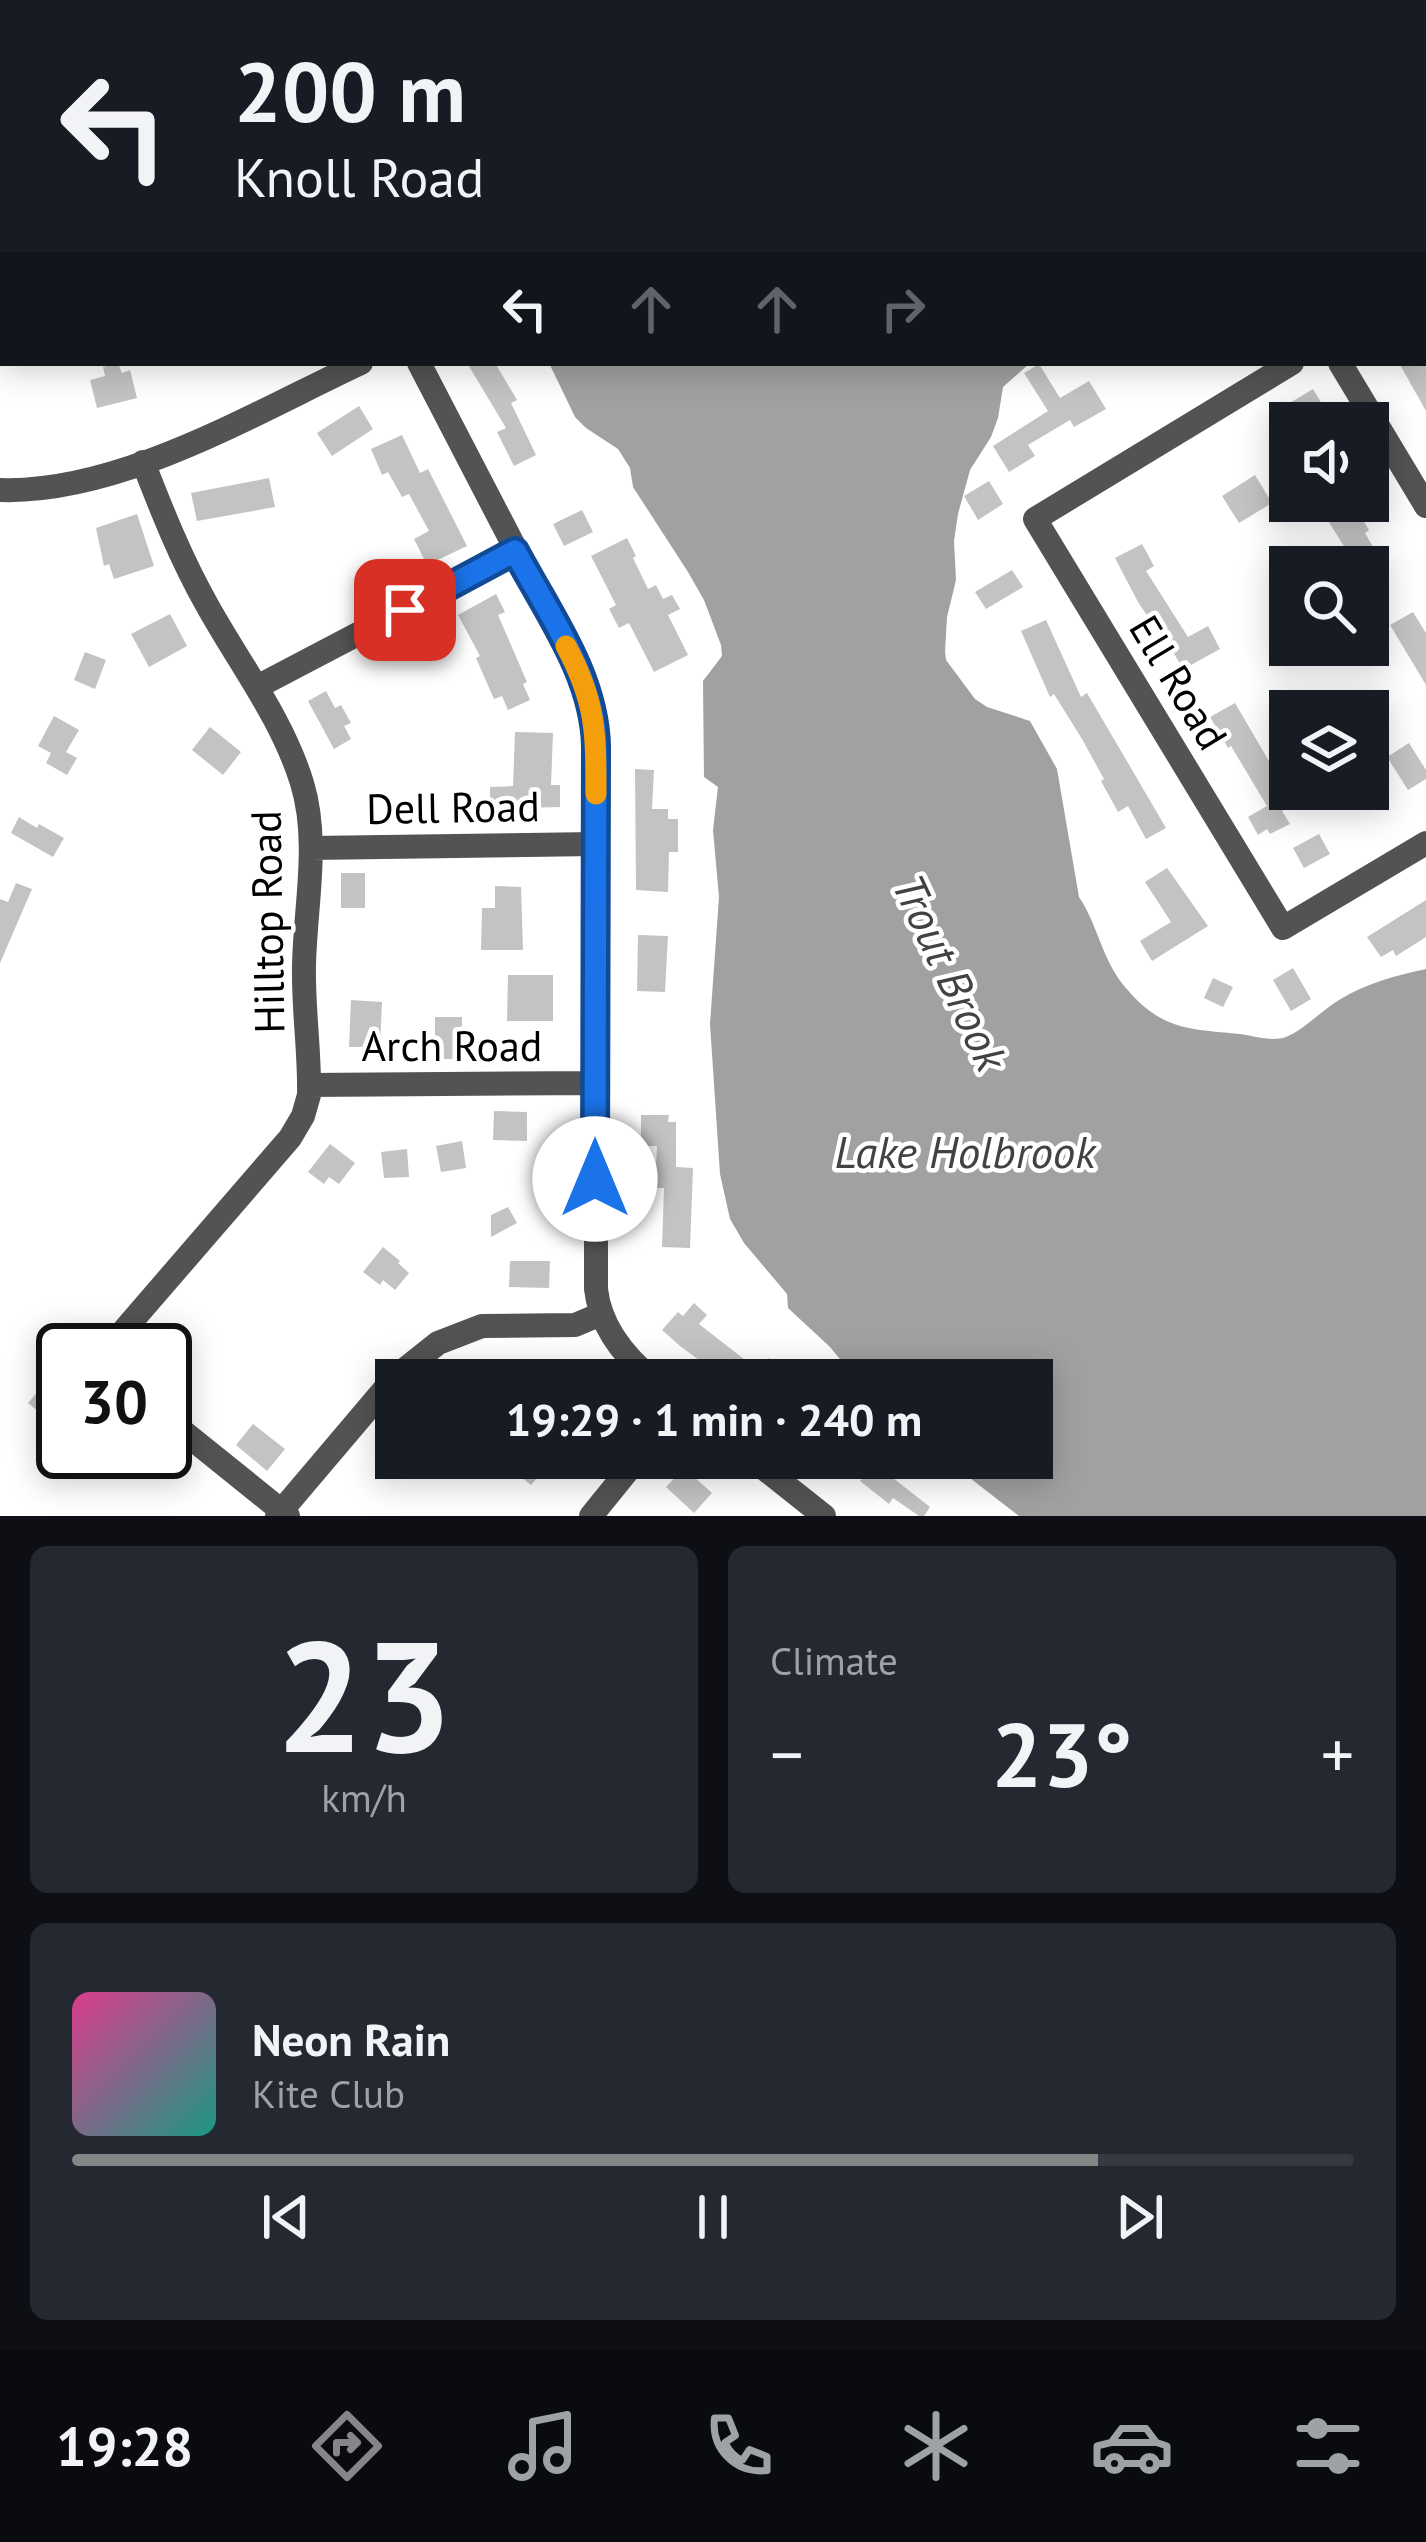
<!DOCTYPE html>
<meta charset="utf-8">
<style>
body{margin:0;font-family:"PT Sans",sans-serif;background:#242831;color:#f1f3f6;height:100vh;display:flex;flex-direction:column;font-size:45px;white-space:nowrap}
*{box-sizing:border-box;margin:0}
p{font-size:39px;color:#9ea1a6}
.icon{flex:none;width:66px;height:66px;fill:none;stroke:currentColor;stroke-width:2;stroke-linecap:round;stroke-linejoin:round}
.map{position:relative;height:1516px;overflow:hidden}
.details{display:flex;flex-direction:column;gap:30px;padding:30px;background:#0d0f14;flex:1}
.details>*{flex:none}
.banner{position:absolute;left:0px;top:0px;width:1428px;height:366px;box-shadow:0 6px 30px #0003;background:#171b24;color:#f1f3f6;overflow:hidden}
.buttons{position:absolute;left:1269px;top:402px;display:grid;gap:24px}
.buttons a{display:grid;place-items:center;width:120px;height:120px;border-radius:0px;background:#171b24;box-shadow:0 6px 30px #0003;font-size:60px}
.speed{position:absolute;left:36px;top:1323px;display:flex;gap:24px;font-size:60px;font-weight:700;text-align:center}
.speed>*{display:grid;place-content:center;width:156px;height:156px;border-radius:50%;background:#171b24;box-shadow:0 6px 30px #0003;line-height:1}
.speed .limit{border:6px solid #111;border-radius:18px;background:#fff;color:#111}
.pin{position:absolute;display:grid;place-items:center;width:102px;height:102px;color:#fff;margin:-51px;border-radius:24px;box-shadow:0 6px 18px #0006}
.me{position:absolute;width:132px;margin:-66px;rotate:0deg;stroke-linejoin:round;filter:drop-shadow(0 0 9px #0008)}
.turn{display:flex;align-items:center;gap:42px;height:252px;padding:0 36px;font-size:54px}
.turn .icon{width:156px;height:156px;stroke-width:2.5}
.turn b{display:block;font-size:84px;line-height:102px}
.lanes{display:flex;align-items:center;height:114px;padding:0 36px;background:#0003;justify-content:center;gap:60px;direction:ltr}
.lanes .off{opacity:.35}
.big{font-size:90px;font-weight:800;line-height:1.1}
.details .tile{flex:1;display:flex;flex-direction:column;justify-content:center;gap:18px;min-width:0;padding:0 42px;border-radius:18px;background:#242831}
.details .dial{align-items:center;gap:0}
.dial b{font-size:156px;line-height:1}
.song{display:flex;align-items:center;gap:36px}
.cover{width:144px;height:144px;border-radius:18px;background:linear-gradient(135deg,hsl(330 70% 55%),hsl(170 70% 35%))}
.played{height:12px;border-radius:6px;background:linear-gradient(90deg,#858687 80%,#363941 80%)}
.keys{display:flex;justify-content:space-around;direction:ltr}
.heat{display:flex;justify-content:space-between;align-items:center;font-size:66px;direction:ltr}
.details .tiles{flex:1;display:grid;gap:30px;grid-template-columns:1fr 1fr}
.tile:last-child{grid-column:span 2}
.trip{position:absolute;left:375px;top:1359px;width:678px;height:120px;border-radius:0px;background:#171b24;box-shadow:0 6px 30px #0003;font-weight:800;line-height:120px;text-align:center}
.dock{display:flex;height:192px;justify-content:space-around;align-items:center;background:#090b0e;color:#9ea1a6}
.dock .icon{width:84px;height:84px}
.dock .current{color:#858687}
.dock b{font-size:54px;color:#f1f3f6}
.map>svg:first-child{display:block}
.green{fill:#dadada}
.water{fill:#a1a1a1}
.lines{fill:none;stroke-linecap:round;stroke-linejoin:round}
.stream{stroke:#a1a1a1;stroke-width:6}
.building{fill:#c3c3c3}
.street{stroke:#535353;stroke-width:24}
.route-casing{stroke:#114b97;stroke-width:30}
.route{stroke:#1a73e8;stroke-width:21}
.slow{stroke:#f59e0b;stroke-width:21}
.labels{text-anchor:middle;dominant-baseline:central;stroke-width:9;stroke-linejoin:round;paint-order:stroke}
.street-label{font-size:42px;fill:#000;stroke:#fff}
.water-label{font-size:45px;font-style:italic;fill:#424242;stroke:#fff}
</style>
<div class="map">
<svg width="1426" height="1516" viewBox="0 0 1426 1516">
<rect width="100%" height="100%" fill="#fff"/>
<path class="green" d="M0 0H138L136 3H3V132L0 135Z"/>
<path class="water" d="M300 0H960L961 3H299Z
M549 363H1030L1003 387 998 418 991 437 970 470 958 514 954 541 956 580 947 617 945 651 946 660 975 699 987 707 1030 721 1057 769 1079 897C1098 925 1102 960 1125 987 1161 1030 1188 1029 1240 1034 1255 1036 1271 1042 1286 1037 1305 1029 1321 1011 1339 1000 1365 984 1396 975 1426 969V1516H1019L944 1458H1032V1380H857L830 1347 788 1308 787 1294 744 1243 730 1219 720 1174 710 1024 719 897 713 830 718 787 704 777 703 681 722 656 721 645 704 600 688 572 633 487 630 468 618 449 586 428 575 417Z"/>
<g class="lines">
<path class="stream" d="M138 0V3"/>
</g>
<path class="building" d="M118 363 122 373 130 370 137 398 97 408 90 380 105 376 103 367Z
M467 363H495L517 400 511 403 536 455 514 466 497 432 506 428Z
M1399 363H1426V411Z
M1039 364 1060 398 1089 381 1106 409 1074 427 1070 420 1028 445 1035 456 1009 472 993 446 1048 411 1024 373Z
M1313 389 1328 414 1314 423H1282L1275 412Z
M359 406 373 429 332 456 317 433Z
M402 435 420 473 428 469 467 546 427 565 414 539 429 531 409 494 402 497 388 472 382 475 371 449Z
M1255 475 1272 503 1239 523 1222 496Z
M269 478 275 507 197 521 191 493Z
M989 481 1003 504 978 520 964 496Z
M1339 501H1351L1369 530 1365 533 1377 554 1357 567 1322 511Z
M582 510 593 532 564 546 553 524Z
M137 514 154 566 114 579 109 564 104 566 96 528Z
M627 538 636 556 633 558 648 589 656 585 663 599 672 595 680 609 668 615 688 655 654 672 629 623 619 628 609 609 616 605 591 556Z
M1142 544 1154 566 1146 571 1188 637 1208 626 1220 649 1191 665 1187 660 1180 664 1155 621 1152 623 1138 602 1115 558Z
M1012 570 1023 587 986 609 975 592Z
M496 594 505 612 498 615 527 682 523 684 530 700 508 710 502 696 494 699 476 658 480 656 458 615Z
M1413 612 1426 633V685L1390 625Z
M170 614 187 646 149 667 131 634Z
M1046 620 1081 697 1087 693 1166 828 1146 839 1128 806 1118 812 1101 781 1104 779 1082 739 1054 694 1050 697 1021 631Z
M85 652 106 660 95 689 74 680Z
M326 691 335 708 341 705 351 723 344 726 351 739 334 749 308 701Z
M1235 703 1280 780 1278 781 1291 806 1282 811 1290 824 1270 834 1267 829 1258 835 1248 817 1267 806 1231 746 1228 748 1210 717Z
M54 716 79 730 66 752 77 758 67 775 46 763 51 753 38 746Z
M210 727 241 752 223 775 192 750Z
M515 732 553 733 551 785H560V807L490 809V787L513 786Z
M1409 743 1426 770V779L1408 790 1387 757Z
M635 769 654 770 652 809H668V819H678V852H669L668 892 636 890Z
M19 817 37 828 39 824 64 838 53 857 11 833Z
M1319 834 1330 854 1304 868 1293 848Z
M1167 868 1208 926 1152 961 1140 941 1171 922 1145 882Z
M341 873H365V908H341Z
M16 883 32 889 0 963V899L8 902Z
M495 886 521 887 523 950H481L482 908H495Z
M1426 900V937L1396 956 1393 950 1381 957 1367 937Z
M638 935 668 936 665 992 637 991Z
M1293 968 1311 999 1291 1011 1273 980Z
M508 975H553V1021H507Z
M1213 978 1233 987 1223 1007 1204 998Z
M351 1000 382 1002 380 1047H349Z
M435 1017H462V1059H435Z
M494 1111 527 1112V1141L493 1140Z
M641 1115H669L668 1122H676V1167L693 1168 690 1248 662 1247 664 1188H655L657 1146H641Z
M462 1141 466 1168 441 1172 436 1146Z
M330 1144 355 1163 339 1184 329 1177 324 1184 308 1172Z
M407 1149 409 1177 384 1178 381 1152Z
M508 1207 517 1223 491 1237V1215Z
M383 1247 400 1261 398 1263 409 1273 395 1290 383 1280 380 1285 363 1272Z
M510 1261H550L549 1288 509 1287Z
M694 1303 707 1315 699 1324 758 1370 769 1358 794 1380H726L680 1346 662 1330 678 1312 683 1316Z
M49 1378 63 1390V1432L54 1442 38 1428 46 1418 28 1403Z
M253 1424 285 1449 267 1471 236 1445Z
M498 1458H554L531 1485Z
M874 1463 930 1507 924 1516H919L893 1498 889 1504 860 1481Z
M684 1468 712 1493 694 1513 666 1487Z"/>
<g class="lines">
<path class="street" d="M1127 0 1128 3
M181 3V0
M1425 9H1426
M1425 284H1426
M419 363 581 675 591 704 596 747V1289C600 1326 625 1357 653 1380
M1292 363 1035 519 1283 928 1426 843
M1340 363 1426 506
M0 490C120 494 254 413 361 363
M257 687 516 551
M311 848 596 844
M309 1085 595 1083
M112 1350 125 1329 290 1138 303 1116 309 1095C310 1052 303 1009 304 966 305 906 320 842 302 783 282 718 239 663 207 605 181 559 162 511 143 462
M165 1417 288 1516
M751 1458 824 1516
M277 1516 394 1378 438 1343 482 1326 575 1325 601 1314
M591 1516 638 1458"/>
</g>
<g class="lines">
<defs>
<path id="route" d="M405 610 515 551C548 613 595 676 596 747L595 1179"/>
</defs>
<use href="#route" class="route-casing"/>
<use href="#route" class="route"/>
<path class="slow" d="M566 646C596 702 596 732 596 794"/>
</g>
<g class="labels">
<g class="street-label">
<text transform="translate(1179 682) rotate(59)">Ell Road</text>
<text transform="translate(453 807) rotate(-1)">Dell Road</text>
<text transform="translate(267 922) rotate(-91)">Hilltop Road</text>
<text x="452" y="1045">Arch Road</text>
</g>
<g class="water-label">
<text transform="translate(951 972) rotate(65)">Trout Brook</text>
<text x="965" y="1151">Lake Holbrook</text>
</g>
</g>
</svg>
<div class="buttons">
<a><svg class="icon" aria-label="sound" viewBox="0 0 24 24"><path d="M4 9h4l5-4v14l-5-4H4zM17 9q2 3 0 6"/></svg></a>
<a><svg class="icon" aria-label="search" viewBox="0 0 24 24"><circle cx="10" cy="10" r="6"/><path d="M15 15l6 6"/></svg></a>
<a><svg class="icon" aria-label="layers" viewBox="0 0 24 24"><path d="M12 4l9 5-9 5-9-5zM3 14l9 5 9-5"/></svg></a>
</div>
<div class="speed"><div class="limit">30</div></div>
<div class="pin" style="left:405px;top:610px;background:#d93025"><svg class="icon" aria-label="arrive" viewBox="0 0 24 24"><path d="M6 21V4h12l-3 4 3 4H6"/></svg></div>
<svg class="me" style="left:595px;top:1179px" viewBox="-20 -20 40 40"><circle r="19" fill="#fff"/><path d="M0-13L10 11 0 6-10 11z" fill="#1a73e8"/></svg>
<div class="trip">19:29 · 1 min · 240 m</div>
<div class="banner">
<div class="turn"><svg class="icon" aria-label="left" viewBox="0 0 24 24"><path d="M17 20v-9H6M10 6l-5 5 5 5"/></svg><div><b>200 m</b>Knoll Road</div></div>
<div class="lanes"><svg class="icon" aria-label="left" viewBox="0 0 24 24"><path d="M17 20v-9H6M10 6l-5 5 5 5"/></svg><svg class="icon off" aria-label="ahead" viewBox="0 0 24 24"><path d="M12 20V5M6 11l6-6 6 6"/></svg><svg class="icon off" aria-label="ahead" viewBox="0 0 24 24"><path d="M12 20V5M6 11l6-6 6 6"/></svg><svg class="icon off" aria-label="right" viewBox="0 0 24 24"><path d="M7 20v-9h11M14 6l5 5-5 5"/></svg></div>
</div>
</div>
<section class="details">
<div class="tiles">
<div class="tile dial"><b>23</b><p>km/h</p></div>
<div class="tile"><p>Climate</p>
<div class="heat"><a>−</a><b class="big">23°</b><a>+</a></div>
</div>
<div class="tile">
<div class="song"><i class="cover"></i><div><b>Neon Rain</b><p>Kite Club</p></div></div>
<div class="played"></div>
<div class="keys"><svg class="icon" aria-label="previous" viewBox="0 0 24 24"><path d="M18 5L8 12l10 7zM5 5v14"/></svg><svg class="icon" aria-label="pause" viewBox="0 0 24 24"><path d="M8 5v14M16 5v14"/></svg><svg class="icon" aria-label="next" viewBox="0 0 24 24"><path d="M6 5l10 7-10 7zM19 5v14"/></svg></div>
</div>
</div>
</section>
<nav class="dock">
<b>19:28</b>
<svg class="icon current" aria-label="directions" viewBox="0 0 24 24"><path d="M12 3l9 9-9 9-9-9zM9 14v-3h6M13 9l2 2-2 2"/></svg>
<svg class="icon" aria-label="music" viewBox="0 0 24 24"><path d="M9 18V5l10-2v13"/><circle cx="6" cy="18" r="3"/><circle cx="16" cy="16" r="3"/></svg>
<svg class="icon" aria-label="phone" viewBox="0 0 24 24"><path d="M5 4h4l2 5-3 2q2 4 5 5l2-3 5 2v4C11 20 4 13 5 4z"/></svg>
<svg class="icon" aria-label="climate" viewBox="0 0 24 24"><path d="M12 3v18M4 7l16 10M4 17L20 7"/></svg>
<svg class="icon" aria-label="car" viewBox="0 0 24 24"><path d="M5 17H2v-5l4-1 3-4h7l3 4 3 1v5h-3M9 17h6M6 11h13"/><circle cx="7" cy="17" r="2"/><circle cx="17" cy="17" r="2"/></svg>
<svg class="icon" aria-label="filters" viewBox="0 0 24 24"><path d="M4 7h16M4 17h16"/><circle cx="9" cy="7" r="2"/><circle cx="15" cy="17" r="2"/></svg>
</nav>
